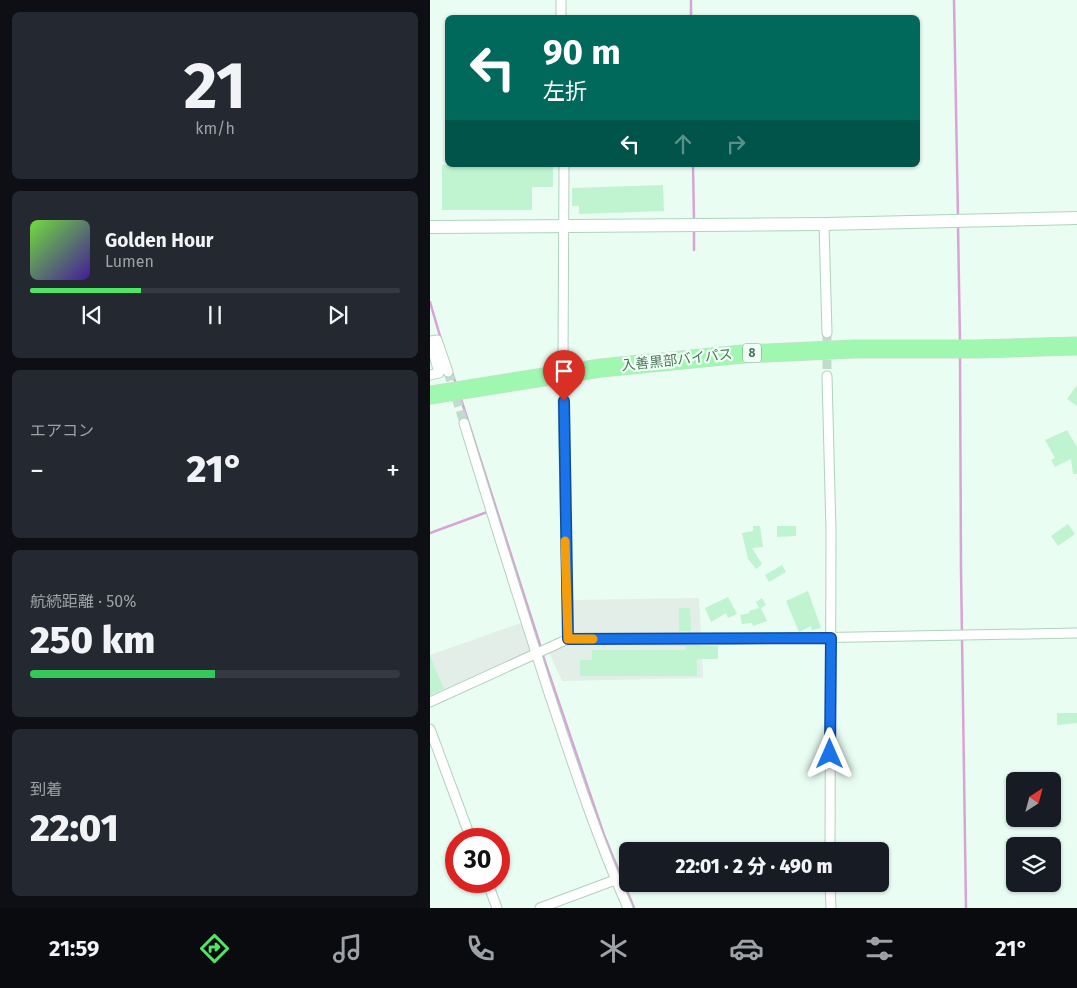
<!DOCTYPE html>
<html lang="ja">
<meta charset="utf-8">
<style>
body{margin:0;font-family:"Fira Sans","Noto Sans JP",sans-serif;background:#242831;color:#f1f3f6;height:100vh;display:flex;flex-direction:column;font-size:19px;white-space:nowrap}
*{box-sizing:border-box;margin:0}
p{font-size:16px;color:#9ea1a6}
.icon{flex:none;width:28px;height:28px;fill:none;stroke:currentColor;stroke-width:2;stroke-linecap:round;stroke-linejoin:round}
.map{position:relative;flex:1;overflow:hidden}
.panel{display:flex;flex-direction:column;gap:12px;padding:12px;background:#0d0f14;width:430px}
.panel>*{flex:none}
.banner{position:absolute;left:15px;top:15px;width:475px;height:152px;border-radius:8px;box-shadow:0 1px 4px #0004;background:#00695c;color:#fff;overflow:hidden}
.needle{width:32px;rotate:36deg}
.tools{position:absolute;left:576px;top:772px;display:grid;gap:10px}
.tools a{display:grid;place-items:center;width:55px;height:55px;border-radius:8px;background:#171b24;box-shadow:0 1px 4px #0004;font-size:25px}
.speed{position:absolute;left:15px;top:828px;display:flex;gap:10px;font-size:25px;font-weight:700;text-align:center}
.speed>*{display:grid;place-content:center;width:65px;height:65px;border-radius:50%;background:#171b24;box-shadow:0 1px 4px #0004;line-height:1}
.speed .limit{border:8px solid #d22;background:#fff;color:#111}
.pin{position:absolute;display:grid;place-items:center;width:42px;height:42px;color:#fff;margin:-51px -21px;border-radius:50% 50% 50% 0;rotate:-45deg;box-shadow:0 0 5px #0007}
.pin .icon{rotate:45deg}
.me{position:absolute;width:55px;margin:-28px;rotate:0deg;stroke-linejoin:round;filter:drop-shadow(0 0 4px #0008)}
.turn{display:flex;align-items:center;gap:18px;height:105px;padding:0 15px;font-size:22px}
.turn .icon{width:65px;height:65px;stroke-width:2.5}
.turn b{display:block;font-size:35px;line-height:42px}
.lanes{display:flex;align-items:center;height:48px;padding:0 15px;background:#0003;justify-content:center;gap:25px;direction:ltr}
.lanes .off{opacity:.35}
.big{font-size:38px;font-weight:800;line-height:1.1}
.panel .tile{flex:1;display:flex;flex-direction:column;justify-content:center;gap:8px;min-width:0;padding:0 18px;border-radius:8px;background:#242831}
.panel .dial{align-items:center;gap:0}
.dial b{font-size:65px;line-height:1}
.song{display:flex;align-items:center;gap:15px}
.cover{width:60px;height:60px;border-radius:8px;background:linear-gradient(135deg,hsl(100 70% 55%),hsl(260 70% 35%))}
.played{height:5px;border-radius:2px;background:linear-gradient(90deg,#4ee764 30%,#363941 30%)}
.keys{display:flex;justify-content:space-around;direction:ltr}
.heat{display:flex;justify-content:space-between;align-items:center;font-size:28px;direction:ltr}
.charge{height:8px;border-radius:4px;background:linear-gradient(90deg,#34c759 50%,#363941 0)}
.trip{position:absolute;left:189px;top:842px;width:270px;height:50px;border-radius:8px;background:#171b24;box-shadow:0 1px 4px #0004;font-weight:800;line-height:50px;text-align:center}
.dock{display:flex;height:80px;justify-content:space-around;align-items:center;background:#090b0e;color:#9ea1a6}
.dock .icon{width:35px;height:35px}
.dock .selected{color:#4ee764}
.dock b{font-size:22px;color:#f1f3f6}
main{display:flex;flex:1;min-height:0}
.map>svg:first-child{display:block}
.industrial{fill:#e2eee7}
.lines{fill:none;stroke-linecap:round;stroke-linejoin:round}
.stream{stroke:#d9a3d5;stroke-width:2.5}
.building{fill:#c0f3d0}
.street-tunnel{stroke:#c2dccc;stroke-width:9;stroke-dasharray:9 4.5;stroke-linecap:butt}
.street-casing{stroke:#b0d2bd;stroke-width:11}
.secondary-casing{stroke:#aed5bc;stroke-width:14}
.highway-casing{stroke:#cdd9d0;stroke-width:19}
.street{stroke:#fff;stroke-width:9}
.secondary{stroke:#fff;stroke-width:12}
.highway{stroke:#a0f7b0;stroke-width:18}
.route-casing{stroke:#114b97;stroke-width:12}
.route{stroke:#1a73e8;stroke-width:9}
.slow{stroke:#f59e0b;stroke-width:9}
.labels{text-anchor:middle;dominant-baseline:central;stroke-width:4.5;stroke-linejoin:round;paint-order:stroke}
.shield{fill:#f0fff8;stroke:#7da088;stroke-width:1}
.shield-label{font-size:12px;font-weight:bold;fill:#4c7858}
.street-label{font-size:14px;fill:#4c7858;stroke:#f0fff8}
</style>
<main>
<section class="panel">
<div class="tile dial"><b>21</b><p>km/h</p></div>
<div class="tile">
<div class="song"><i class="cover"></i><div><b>Golden Hour</b><p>Lumen</p></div></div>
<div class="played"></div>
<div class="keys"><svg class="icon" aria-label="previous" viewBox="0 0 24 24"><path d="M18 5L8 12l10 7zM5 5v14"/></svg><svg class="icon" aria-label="pause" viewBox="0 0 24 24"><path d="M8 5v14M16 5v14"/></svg><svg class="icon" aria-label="next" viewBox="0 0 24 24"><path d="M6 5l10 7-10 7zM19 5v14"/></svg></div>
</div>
<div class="tile"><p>エアコン</p>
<div class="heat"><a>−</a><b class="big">21°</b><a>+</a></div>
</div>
<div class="tile"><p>航続距離 · 50%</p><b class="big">250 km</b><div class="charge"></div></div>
<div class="tile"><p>到着</p><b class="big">22:01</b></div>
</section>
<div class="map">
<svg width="647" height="908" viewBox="0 0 647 908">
<rect width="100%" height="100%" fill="#e9fdf3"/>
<path class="industrial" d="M269 598 273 678 132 681 119 652 140 642 141 600Z
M91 623 102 652 0 699V655Z"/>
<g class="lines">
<path class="stream" d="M261 0V18
M524 0 528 217
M263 165 264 221
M528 225 530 342
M264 229V250
M0 302 13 346
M530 355 531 569 536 908
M21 370 26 384
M30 396 111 648
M0 533 60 511
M112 653 174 835 204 908"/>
</g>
<path class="building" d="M12 165H123V187H102V210H12Z
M233 185 234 211 149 214V206H142V188Z
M647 385V406L637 399Z
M637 430 647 447V474H643L641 459 625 467 621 460 625 458 615 440Z
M638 524 645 534 628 546 621 536Z
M323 526H330L333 547 322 548 332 564 326 569 318 559 312 533 323 531Z
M347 526H366V536L347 537Z
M352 565 356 572 339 582 335 575Z
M378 591 391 628 382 630 381 626 369 632 356 601Z
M298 597 307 614 298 618 296 613 281 622 275 608Z
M332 598 336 605 331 608 337 621 323 626 322 623 312 624 310 615 320 613 319 611 329 608 326 602Z
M249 608H260L261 631H249Z
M256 646H288V659H267V676H150V660H162V650H256Z
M0 656 14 689 0 695Z
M627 713H647V723L627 725Z"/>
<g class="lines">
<path class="street-tunnel" d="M397 333V376
M133 371V401
M18 372 34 423"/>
<defs>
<path id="street" d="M131 0V18
M394 224 397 333
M133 364 134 165
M0 375 9 373 0 341 7 340 18 372
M397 376 401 531 400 851
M133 401 138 639
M34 423C61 512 89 600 117 687 142 762 166 836 198 908
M0 702 138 639 270 640 647 633
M0 729 41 839
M57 881 67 908
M400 884 401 908
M110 908 185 880"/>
<path id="secondary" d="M0 227 394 224 647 218"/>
<path id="highway" d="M0 395 171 368 313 354 424 349H547L647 346"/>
</defs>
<use href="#street" class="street-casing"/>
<use href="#secondary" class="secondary-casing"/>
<use href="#highway" class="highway-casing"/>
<use href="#street" class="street"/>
<use href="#secondary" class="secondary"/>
<use href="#highway" class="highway"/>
</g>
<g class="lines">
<defs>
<path id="route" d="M134 401 138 639 401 638 400 754"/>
</defs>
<use href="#route" class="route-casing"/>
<use href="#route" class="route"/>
<path class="slow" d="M135 541 138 639H163"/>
</g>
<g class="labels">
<rect class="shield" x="313" y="343.5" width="18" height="19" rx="4"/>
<g class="shield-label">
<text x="322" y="353">8</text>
</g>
<g class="street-label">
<text transform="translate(247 360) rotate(-6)">入善黒部バイパス</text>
</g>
</g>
</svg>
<div class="tools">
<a><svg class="needle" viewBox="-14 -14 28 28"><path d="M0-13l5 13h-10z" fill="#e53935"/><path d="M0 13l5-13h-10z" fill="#9ea1a6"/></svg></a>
<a><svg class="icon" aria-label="layers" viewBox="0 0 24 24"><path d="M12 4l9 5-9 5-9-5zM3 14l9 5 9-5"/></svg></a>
</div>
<div class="speed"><div class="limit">30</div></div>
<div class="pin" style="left:134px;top:401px;background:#d93025"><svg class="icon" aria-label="arrive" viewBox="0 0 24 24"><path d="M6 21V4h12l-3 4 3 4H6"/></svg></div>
<svg class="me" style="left:400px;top:754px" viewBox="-20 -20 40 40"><path d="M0-17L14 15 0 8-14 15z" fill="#1a73e8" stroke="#fff" stroke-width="4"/></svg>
<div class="trip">22:01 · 2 分 · 490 m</div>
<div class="banner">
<div class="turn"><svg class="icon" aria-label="left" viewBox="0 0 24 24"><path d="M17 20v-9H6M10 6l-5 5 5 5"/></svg><div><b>90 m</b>左折</div></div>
<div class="lanes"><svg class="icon" aria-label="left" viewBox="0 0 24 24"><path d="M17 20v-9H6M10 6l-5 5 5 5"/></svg><svg class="icon off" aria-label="ahead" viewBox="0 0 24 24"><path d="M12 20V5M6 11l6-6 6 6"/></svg><svg class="icon off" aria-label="right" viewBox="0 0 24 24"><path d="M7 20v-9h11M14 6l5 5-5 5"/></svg></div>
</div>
</div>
</main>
<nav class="dock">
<b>21:59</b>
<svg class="icon selected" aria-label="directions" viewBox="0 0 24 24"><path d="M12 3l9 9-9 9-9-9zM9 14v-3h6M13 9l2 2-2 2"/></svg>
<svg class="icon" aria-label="music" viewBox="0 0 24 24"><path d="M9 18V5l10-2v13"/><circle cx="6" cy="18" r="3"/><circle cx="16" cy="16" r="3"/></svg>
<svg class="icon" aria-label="phone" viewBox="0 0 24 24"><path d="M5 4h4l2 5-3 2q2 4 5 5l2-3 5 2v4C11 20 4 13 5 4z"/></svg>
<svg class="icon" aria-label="climate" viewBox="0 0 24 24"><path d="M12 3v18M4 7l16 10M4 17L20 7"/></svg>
<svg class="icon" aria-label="car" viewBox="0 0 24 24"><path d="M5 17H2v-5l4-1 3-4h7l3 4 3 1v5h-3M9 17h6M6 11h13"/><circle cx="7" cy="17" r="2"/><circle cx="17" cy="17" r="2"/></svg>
<svg class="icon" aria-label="filters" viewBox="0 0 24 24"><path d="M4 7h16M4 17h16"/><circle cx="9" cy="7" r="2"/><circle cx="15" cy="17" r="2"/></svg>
<b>21°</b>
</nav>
